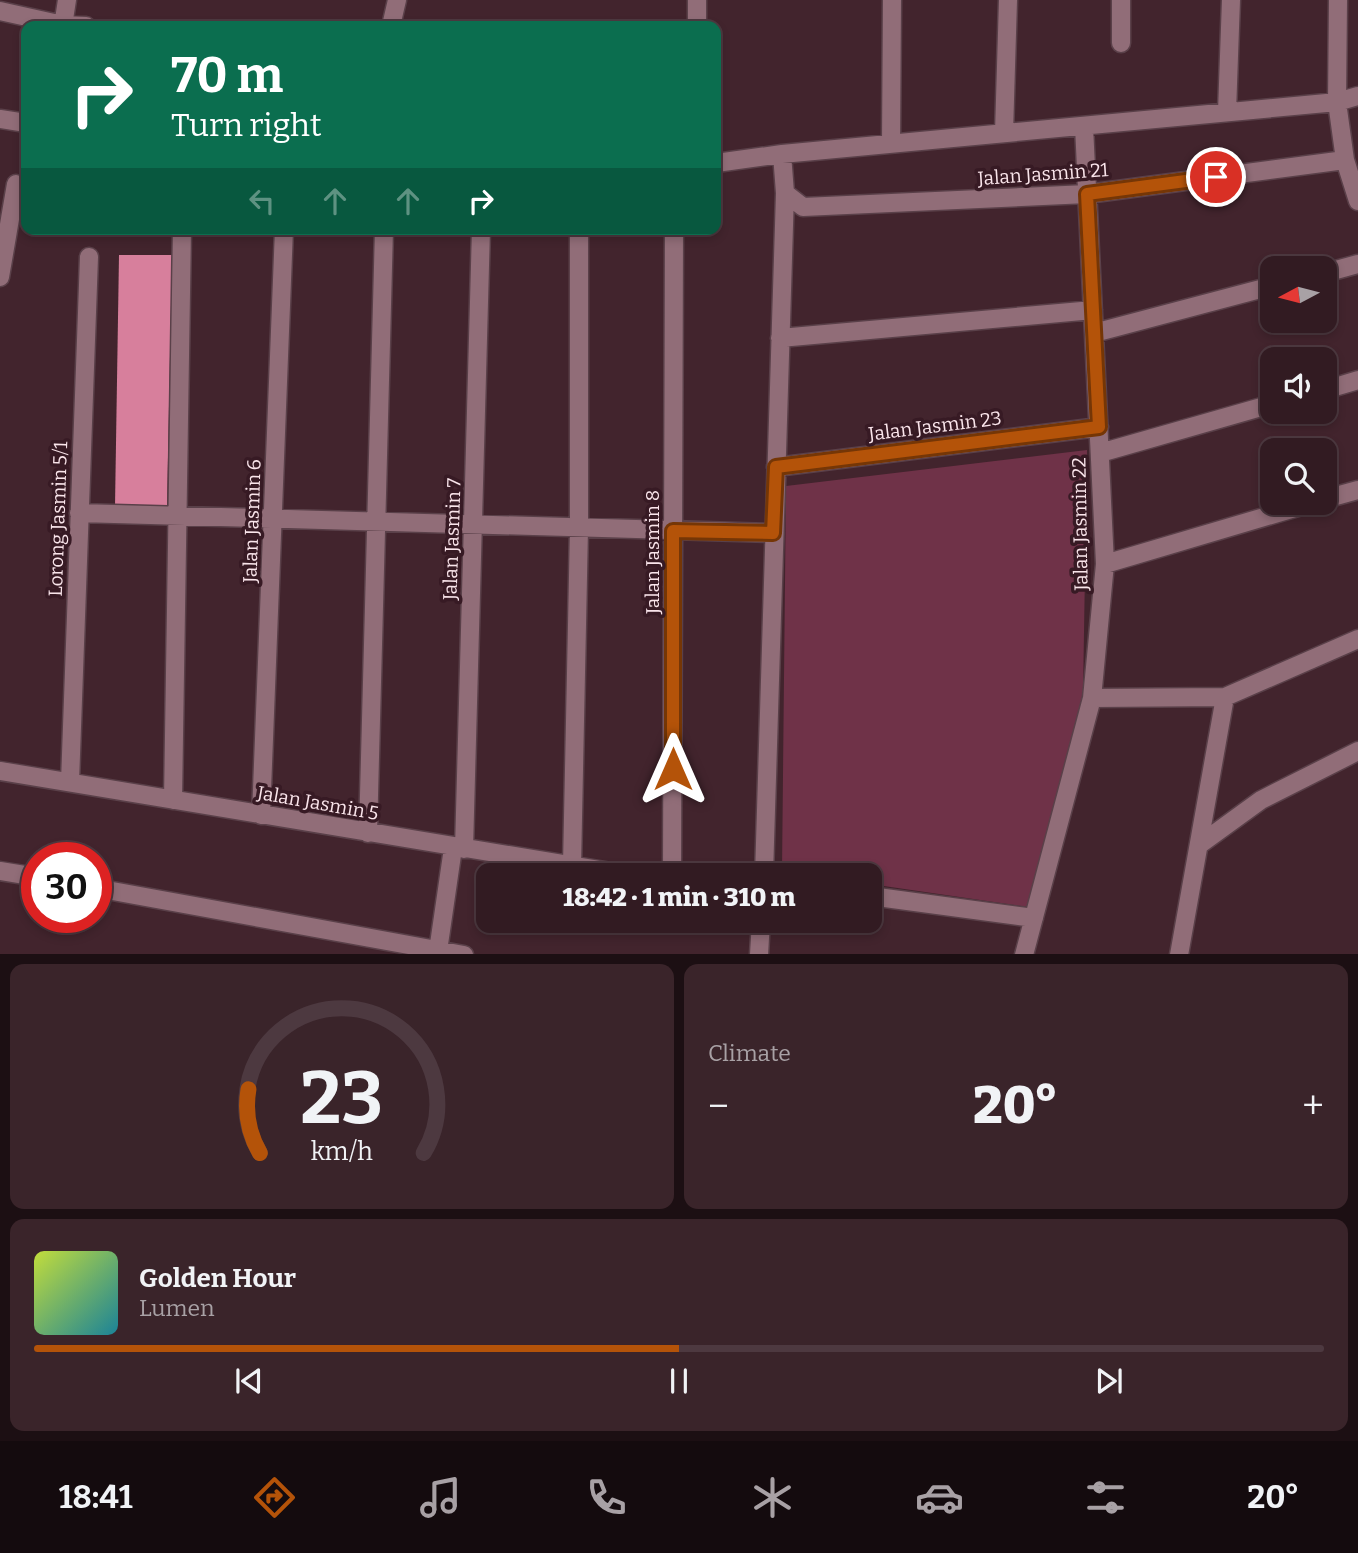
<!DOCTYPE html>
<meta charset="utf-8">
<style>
body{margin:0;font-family:Bitter,serif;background:#3a242a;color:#f1f3f6;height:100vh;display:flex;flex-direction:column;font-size:26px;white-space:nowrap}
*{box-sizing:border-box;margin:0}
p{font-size:23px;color:#a8a1a5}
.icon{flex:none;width:38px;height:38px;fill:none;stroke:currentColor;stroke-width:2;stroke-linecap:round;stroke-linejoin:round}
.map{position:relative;height:954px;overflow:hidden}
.drawer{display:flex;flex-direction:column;gap:10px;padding:10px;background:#1c0f13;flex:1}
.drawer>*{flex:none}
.hud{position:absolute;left:21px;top:21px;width:700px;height:214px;border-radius:14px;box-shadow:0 4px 10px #0003,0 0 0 2px #4d3940;background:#0b6e4f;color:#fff;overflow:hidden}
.needle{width:46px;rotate:263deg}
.buttons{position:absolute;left:1260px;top:256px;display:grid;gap:14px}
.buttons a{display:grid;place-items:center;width:77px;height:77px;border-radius:14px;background:#321b22;box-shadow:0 4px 10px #0003,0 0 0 2px #4d3940;font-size:35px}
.speed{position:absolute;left:21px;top:842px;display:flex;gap:14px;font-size:35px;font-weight:700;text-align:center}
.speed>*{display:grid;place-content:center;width:91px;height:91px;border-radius:50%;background:#321b22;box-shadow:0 4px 10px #0003,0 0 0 2px #4d3940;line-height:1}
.speed .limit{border:10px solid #d22;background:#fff;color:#111}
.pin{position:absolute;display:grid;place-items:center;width:60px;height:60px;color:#fff;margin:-30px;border:4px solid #fff;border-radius:50%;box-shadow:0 2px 7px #0007}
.me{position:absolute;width:77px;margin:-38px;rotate:0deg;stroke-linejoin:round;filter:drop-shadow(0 0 5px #0008)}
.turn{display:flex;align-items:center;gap:24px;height:147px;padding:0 35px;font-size:32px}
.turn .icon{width:91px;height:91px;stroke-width:2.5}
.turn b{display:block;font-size:49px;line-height:60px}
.lanes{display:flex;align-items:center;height:66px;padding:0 35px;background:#0003;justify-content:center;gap:35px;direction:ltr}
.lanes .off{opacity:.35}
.big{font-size:52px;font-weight:800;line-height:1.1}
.drawer .card{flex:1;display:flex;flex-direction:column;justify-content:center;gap:10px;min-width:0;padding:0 24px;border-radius:14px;background:#3a242a}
.drawer .dial{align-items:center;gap:0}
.dial svg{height:182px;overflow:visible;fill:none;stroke:#4d3940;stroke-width:7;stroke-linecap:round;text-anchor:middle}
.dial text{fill:#f1f3f6;stroke:none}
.song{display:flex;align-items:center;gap:21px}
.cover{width:84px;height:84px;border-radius:10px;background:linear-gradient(135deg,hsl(70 70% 55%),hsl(190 70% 35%))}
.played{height:7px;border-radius:4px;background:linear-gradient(90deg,#b45309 50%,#4d3940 50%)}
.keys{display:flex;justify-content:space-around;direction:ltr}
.heat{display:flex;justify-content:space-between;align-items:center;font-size:38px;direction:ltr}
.drawer .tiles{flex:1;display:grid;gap:10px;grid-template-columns:1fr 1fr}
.card:last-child{grid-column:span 2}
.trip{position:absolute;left:476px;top:863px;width:406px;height:70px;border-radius:14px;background:#321b22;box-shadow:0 4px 10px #0003,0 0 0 2px #4d3940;font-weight:800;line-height:70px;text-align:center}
.dock{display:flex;height:112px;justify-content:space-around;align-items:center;background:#140b0e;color:#a8a1a5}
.dock .icon{width:49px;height:49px}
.dock .active{color:#b45309}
.dock b{font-size:32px;color:#f1f3f6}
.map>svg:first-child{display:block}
.green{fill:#6f3248}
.building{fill:#d77f9c}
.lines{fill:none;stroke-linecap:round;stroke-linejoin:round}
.minor-casing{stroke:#5a4049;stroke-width:21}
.minor{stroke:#916d78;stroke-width:18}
.route-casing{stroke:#753606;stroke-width:18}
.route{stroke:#b45309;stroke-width:12}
.labels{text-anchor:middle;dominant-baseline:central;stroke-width:7;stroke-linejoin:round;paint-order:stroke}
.street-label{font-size:19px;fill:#fae5eb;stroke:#371a24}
</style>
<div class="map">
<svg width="1358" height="955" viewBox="0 0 1358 955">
<rect width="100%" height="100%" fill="#42242d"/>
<path class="green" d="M1087 450 1083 693 1028 907 870 884V875H807L782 871 786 486Z"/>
<path class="building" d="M119 255H172L167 507 115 506Z"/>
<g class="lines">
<defs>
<path id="minor" d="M1338 0 1337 102 1345 160 1358 201
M0 11 63 25 86 26
M63 26 67 0
M391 26 397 0
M697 26V0
M1121 43V0
M1227 112 1231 0
M0 119 26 123
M1004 133 1008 0
M891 144 892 0
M782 154 785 193 803 207 1087 194 1345 160
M716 163 782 154 1337 102 1358 96
M1325 273 1358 264
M0 277 16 184
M1094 333 1272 286
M780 338 1093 310
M1325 390 1358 380
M1100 453 1272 404
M776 467 1099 427
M1325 499 1358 490
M79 513 773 533
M1105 564 1315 502
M1092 698 1225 697 1358 639
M0 771 629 875
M70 782 89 257
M173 800 182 229
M261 815 284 229
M368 833 384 229
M1199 845 1261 800 1358 751
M464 849 481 229
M572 866 579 528V229
M0 871 37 877
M672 875 674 229
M764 875 785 193
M96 888 464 955
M870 896 1034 918
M438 951 453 848
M759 955 761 920
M1024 955 1092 698 1105 564 1084 126
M1179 955 1225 697"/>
</defs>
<use href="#minor" class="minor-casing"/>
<use href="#minor" class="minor"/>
</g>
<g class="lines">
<defs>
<path id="route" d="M673 769V531L773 533 776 467 1099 427 1087 194 1216 177"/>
</defs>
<use href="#route" class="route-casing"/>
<use href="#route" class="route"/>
</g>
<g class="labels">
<g class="street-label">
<text transform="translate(1043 174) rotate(-4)">Jalan Jasmin 21</text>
<text transform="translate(935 426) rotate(-7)">Jalan Jasmin 23</text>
<text transform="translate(58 519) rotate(-88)">Lorong Jasmin 5/1</text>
<text transform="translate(252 521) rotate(-88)">Jalan Jasmin 6</text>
<text transform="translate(1080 524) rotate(-91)">Jalan Jasmin 22</text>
<text transform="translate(452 539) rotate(-88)">Jalan Jasmin 7</text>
<text transform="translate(652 552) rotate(-90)">Jalan Jasmin 8</text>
<text transform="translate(318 803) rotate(10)">Jalan Jasmin 5</text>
</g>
</g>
</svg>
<div class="buttons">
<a><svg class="needle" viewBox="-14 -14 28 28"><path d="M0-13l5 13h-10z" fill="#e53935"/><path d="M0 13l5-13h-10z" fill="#a8a1a5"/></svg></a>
<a><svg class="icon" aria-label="sound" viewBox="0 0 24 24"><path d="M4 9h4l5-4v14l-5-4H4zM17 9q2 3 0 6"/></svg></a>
<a><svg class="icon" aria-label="search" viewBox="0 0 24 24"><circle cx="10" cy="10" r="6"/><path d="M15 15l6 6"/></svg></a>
</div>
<div class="speed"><div class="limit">30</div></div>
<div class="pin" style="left:1216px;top:177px;background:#d93025"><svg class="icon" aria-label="arrive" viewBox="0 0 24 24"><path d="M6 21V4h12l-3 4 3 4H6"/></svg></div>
<svg class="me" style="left:673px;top:769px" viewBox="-20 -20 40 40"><path d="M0-17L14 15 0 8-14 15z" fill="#b45309" stroke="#fff" stroke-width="4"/></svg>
<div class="trip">18:42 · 1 min · 310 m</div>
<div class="hud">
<div class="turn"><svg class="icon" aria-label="right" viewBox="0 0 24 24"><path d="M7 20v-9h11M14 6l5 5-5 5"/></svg><div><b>70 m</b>Turn right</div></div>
<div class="lanes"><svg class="icon off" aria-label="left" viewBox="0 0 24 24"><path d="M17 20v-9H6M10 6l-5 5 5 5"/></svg><svg class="icon off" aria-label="ahead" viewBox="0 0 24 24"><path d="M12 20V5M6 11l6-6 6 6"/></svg><svg class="icon off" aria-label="ahead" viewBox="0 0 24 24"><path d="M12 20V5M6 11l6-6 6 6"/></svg><svg class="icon" aria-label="right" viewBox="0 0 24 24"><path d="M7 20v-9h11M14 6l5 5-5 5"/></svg></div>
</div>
</div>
<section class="drawer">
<div class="tiles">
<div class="card dial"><svg viewBox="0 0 100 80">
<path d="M14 69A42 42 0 1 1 86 69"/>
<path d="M14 69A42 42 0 0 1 9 41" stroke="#b45309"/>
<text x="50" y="56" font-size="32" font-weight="700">23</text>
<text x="50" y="72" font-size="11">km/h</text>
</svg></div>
<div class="card"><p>Climate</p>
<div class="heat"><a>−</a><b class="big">20°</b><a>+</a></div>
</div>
<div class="card">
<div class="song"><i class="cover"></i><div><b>Golden Hour</b><p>Lumen</p></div></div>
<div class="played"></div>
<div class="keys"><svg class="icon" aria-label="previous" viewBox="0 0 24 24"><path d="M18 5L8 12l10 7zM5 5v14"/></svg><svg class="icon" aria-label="pause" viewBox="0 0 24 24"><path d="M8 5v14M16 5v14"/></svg><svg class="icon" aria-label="next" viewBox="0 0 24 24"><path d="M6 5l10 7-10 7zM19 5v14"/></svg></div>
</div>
</div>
</section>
<nav class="dock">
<b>18:41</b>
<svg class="icon active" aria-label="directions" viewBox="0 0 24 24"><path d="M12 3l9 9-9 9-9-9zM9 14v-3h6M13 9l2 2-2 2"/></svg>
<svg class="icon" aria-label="music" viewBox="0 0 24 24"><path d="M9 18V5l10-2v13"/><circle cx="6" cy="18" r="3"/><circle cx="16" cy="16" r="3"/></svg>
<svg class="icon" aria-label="phone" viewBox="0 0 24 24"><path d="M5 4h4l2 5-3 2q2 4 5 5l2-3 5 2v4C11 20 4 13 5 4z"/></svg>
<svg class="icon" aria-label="climate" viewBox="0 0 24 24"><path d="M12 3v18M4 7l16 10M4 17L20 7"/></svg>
<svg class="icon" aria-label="car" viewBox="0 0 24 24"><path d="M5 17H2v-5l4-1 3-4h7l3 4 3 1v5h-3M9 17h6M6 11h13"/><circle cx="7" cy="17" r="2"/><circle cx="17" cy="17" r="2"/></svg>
<svg class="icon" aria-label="filters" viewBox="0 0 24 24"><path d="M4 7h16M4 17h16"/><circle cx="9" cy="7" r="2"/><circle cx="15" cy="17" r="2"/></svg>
<b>20°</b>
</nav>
